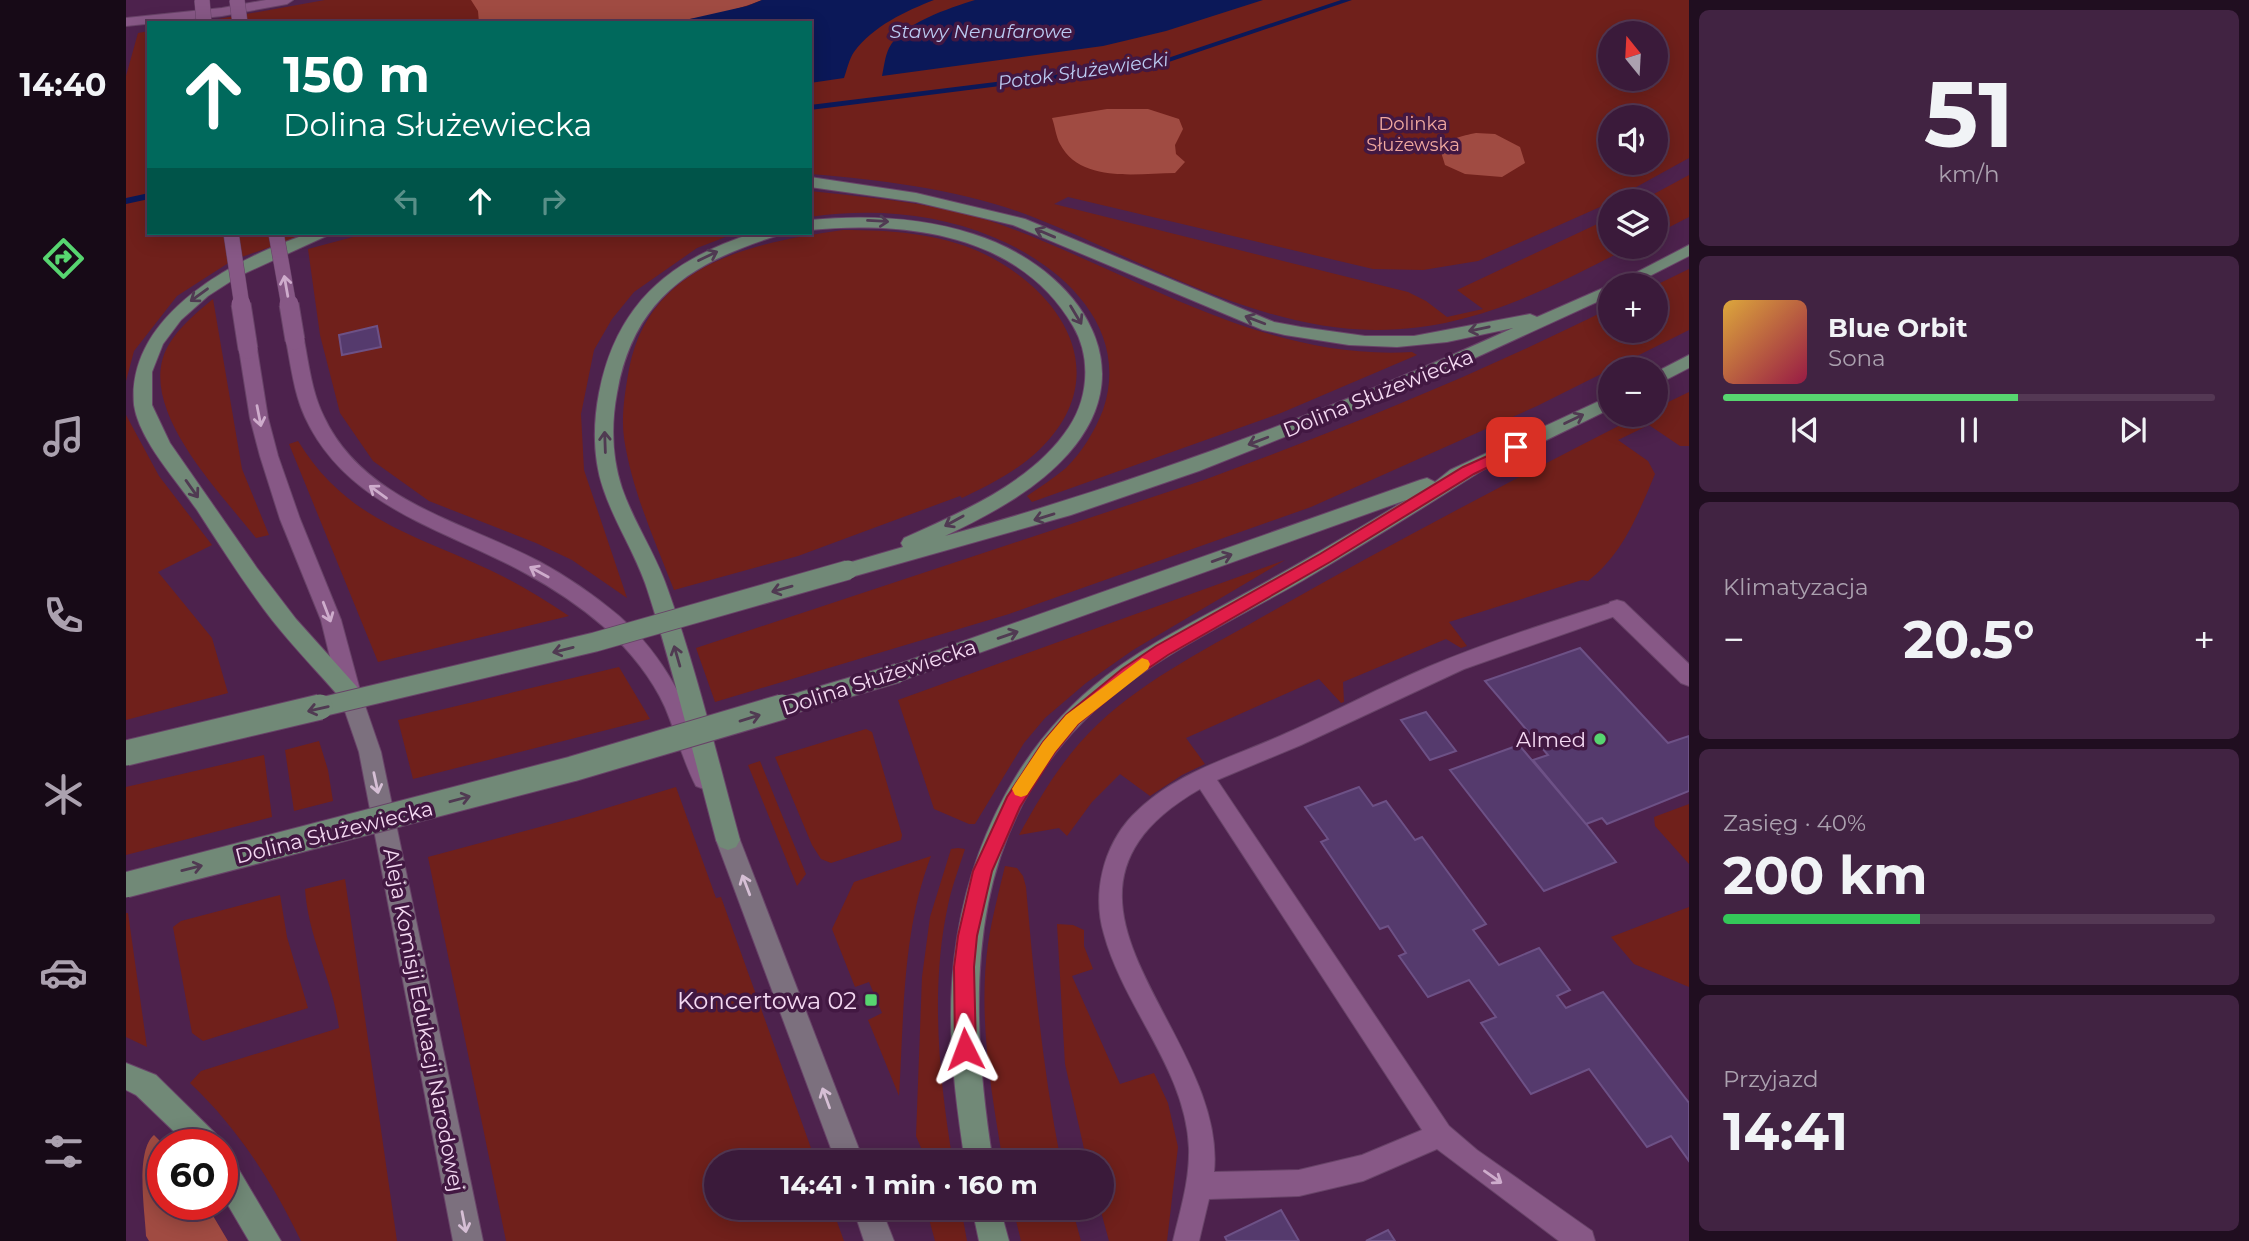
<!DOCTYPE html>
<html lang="pl">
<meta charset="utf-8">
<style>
body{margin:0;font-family:Montserrat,sans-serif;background:#412342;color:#f1f3f6;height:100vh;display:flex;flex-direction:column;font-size:26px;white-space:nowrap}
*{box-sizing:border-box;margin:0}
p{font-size:23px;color:#aba1af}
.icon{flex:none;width:38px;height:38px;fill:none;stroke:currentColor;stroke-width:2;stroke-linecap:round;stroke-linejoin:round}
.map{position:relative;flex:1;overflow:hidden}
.side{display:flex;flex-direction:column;gap:10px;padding:10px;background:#200e20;width:560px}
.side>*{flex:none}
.guide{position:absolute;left:21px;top:21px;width:665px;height:214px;border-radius:0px;box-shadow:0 4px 18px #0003,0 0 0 2px #543854;background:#00695c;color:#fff;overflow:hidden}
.needle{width:46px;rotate:342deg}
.controls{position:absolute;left:1472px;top:21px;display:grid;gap:14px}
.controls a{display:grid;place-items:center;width:70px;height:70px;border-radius:50%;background:#3a1a3a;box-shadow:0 4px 18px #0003,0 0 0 2px #543854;font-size:35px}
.speed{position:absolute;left:21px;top:1129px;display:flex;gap:14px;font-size:35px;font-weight:700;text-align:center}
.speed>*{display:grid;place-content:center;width:91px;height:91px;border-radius:50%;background:#3a1a3a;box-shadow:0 4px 18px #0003,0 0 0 2px #543854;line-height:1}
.speed .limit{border:10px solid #d22;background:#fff;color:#111}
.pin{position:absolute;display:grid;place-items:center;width:60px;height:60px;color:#fff;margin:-30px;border-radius:14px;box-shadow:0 4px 10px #0006}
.me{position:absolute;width:77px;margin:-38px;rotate:357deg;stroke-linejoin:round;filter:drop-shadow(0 0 5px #0008)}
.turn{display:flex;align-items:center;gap:24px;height:147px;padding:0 21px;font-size:32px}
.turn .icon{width:91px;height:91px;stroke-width:2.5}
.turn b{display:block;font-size:49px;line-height:60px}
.lanes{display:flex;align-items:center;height:66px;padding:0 21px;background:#0003;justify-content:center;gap:35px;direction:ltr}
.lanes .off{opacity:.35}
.big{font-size:52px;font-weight:700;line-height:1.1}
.side .widget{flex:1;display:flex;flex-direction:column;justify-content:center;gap:10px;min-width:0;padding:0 24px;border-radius:10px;background:#412342}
.side .dial{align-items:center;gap:0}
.dial b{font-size:91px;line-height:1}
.song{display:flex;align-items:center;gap:21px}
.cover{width:84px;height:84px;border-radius:10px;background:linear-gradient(135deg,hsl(40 70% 55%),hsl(340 70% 35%))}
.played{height:7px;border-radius:4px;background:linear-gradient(90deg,#57d570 60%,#543854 60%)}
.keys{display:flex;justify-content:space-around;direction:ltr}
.heat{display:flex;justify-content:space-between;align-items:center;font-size:38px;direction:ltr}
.charge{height:10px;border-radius:5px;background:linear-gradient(90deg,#34c759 40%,#543854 0)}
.trip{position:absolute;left:578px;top:1150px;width:410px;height:70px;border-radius:35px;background:#3a1a3a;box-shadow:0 4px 18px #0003,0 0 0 2px #543854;font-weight:700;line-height:70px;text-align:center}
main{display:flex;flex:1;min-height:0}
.tabs{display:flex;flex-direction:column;width:126px;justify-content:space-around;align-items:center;background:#170a17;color:#aba1af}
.tabs .icon{width:49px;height:49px}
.tabs .selected{color:#57d570}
.tabs b{font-size:32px;color:#f1f3f6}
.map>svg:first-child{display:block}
.green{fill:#70201b;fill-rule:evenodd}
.forest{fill:#a04b42}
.water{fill:#0b1858}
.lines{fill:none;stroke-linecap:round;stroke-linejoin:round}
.stream{fill:#0b1858;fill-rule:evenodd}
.building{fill:#553a6d;stroke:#6d5186;stroke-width:2}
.service-casing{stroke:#684368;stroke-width:2}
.minor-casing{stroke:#684368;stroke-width:2}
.tertiary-casing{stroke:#684368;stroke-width:2}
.secondary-casing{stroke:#684368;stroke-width:2}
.primary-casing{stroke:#684368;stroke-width:2}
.service{fill:#875886;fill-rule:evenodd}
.minor{fill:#875886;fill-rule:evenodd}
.tertiary{fill:#875886;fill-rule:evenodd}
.secondary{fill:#7c707e;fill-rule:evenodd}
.primary{fill:#718977;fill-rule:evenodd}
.tertiary-bridge-far1-casing{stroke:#684368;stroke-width:16;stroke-linecap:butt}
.tertiary-bridge-casing{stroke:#684368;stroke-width:21;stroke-linecap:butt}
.primary-bridge-far1-casing{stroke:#684368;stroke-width:21;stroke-linecap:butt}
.primary-bridge-casing{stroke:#684368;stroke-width:27;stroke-linecap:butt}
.tertiary-bridge-far1{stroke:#875886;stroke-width:15}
.tertiary-bridge{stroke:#875886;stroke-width:19}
.primary-bridge-far1{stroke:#718977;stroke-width:19}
.primary-bridge{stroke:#718977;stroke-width:25}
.oneway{stroke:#503a52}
.oneway2{stroke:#ceaccc}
.oneway3{stroke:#d6bfd5}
.route{fill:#e11d48;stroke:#92132f;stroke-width:2}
.slow{fill:#f59e0b}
.poi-dot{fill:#57d570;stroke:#421842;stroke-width:2.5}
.labels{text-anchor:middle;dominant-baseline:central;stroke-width:7;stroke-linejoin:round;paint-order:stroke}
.far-park-label{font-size:18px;fill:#f1a9a0;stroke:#421842}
.far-water-label{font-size:19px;font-style:italic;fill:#bacaf1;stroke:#421842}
.street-label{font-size:21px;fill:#f4d9f2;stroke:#421842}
.poi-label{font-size:21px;fill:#f4d9f2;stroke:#421842;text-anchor:end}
.near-poi-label{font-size:24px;fill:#f4d9f2;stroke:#421842;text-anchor:end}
</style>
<main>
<nav class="tabs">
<b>14:40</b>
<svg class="icon selected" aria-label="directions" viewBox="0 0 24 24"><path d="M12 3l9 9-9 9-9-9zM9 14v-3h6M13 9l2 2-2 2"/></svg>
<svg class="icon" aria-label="music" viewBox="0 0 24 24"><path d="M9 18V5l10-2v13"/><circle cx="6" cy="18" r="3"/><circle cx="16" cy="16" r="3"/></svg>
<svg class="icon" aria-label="phone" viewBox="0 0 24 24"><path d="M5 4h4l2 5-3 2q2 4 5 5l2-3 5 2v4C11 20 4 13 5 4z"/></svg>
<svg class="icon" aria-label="climate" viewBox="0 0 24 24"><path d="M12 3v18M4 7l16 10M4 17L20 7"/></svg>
<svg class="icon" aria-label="car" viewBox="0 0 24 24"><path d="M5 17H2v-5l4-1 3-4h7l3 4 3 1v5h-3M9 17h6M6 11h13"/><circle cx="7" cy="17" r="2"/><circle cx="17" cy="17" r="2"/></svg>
<svg class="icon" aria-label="filters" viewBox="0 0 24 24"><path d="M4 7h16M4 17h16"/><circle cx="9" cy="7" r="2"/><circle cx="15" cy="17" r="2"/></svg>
</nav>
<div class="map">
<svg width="1563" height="1241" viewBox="0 0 1563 1241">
<rect width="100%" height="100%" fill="#4d224d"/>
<path class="green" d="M199 0H1563V158L1474 207 1352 261 1297 270 1247 269 942 197 928 204 1282 292 1300 301 1321 317 1357 309 1331 290 1484 218V247H1504C1422 289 1346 330 1251 330 1134 331 1014 259 907 217 838 190 758 180 684 174V23H70ZM1484 33H1530V79H1484ZM1484 117H1530V163H1484Z
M23 31V233H185L107 260 51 296 8 351 0 381V76L12 33Z
M1563 175V217L1530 234V201H1515Z
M684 191C746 198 814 203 873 224 1009 273 1135 361 1286 352L1291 355 1155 413 906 502 901 496C914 487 928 478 940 468 956 452 969 431 977 410 1005 328 936 265 867 237 809 213 746 208 684 217Z
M717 230C764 230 811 233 854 252 936 290 991 375 913 450 891 471 863 485 836 498L834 496 672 556 548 590C529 541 506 491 498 438 495 416 499 392 503 369 524 263 625 243 717 230Z
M242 233H610L571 248 508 292 486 319 468 350 455 414 458 470 501 598 446 560 410 543 303 501 247 461 214 413 194 335 182 249Z
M1563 269V330L1411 406 1185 507 883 614 589 702 570 648 1078 480C1216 429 1353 374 1484 308V331H1530V285Z
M87 299 116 469 143 535 130 538C95 493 8 407 42 346 53 327 70 313 87 299Z
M1563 392V446H1554L1523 425 1492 440 1522 461 1529 474C1512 514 1497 554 1462 581L1456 580 1323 622 1341 646 1335 648 1320 639 1217 682 1218 702 1215 703 1193 679 1060 738 1079 764 1056 775 1024 796 994 774 966 802 941 836 933 828 893 835C915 795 938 756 972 724 1022 677 1086 646 1145 612 1266 543 1390 478 1514 415H1530V408Z
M0 415 33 476 86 545 32 572 86 638 102 693 0 720Z
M172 441C223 524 294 535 374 575 398 587 420 601 443 616L252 662 163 444Z
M1159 560 1007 650 960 683 919 718 898 743 849 824H843L808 809 772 700Z
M493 667 524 719 287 779 272 720Z
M740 729 746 732 776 835 775 840 705 863 695 859 686 845 649 757Z
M193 741 202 770 207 801 168 811 159 750Z
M138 755 146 817 0 855V787Z
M634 761 680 874 671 886 622 765Z
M550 787 590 898 595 897 690 1162H590V1208H706L718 1241H380L302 857 451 817Z
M1563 804V864L1529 826 1528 817Z
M832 848 839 849C833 868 826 886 822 905 804 988 813 1079 827 1162H801L790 1136 796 977 804 917 825 849Z
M805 856C776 932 778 1015 773 1096L742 1020 756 1013 743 982 729 987 706 929 728 882Z
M879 866 891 868 897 876 900 887C908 980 917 1071 935 1162H877C865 1090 852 1017 862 944 866 918 873 891 879 866Z
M219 879 271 1241H175C147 1183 111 1127 64 1083L75 1071 213 1028C207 981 182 937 179 889Z
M154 895 161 937 182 1008 77 1041 66 1033 47 927 55 921Z
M1563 907V987L1508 964 1485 937Z
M0 913H2L21 1047 0 1037Z
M931 924 947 925 958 930V946L967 969 946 976 994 1084 1028 1073 1042 1103 1052 1147 1041 1241H983L974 1208 975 1162H961L939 1064Z
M800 1208H835L841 1241H809Z
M887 1208H946L955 1241H895Z"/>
<path class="forest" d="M345 0H636C550 35 445 23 353 23L352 11Z
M981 109H1022L1053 119 1057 129 1049 145 1050 154 1059 162 1049 173C1012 173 955 184 934 144 930 137 929 126 926 118Z
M1350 133 1369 134 1394 147 1399 163 1376 177 1339 174 1319 165 1315 152C1321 138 1336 136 1350 133Z
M28 1135 37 1144V1204H80L102 1241H23L20 1236C19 1212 9 1151 28 1135Z"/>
<path class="water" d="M636 0H808C780 11 747 26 728 52 723 59 721 70 718 78L684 83V23H546L621 6Z
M849 0H1137L1040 31 977 46 756 76C758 67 759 56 763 48 776 23 824 8 849 0Z"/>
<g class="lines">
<path class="stream" d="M1215 0H1226L1031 66 684 110V105L1030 62Z
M23 193V199L0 204V198Z"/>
</g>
<path class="building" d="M251 326 255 347 216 355 213 335Z
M1454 648 1542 743 1563 736V791L1481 824 1476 818 1460 824 1407 760 1422 755 1359 681Z
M1300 712 1330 751 1304 760 1275 720Z
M1393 745 1460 824 1490 862 1418 891 1324 770Z
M1233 787 1247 806 1260 801 1289 840 1296 837 1360 924 1347 930 1373 965 1413 948 1444 990 1431 996 1440 1008 1477 992 1563 1103V1161L1545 1136 1521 1147 1463 1069 1405 1094 1355 1023 1370 1017 1343 980 1302 997 1273 956 1280 953 1262 926 1254 929 1195 842 1202 839 1179 807Z
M1155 1210 1173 1241H1101L1099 1237Z
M1262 1230 1269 1241H1240Z"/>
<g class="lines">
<defs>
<path id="service" d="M1491 601 1498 603 1501 608 1498 613 1338 669 1175 745 1091 780 1323 1126 1351 1150 1466 1231 1469 1241H1433L1311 1149 1237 1181 1173 1196 1083 1199 1073 1241H1047C1054 1211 1064 1180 1063 1148 1060 1070 998 1008 978 934 966 894 977 847 1006 816 1049 771 1109 757 1163 732 1210 711 1255 687 1302 667 1363 641 1428 621 1491 601ZM1074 789 1296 1130 1236 1155 1173 1170 1088 1172C1102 1031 884 898 1074 789Z"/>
<path id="minor" d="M140 0H167L161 4 96 16 0 26V18L96 8Z
M1491 600 1498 602 1563 664V686L1555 683 1484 614 1481 608 1484 602Z"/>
<path id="tertiary" d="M169 335 178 340C183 366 186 393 198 417 238 502 339 522 414 562 442 577 469 596 493 616 546 663 564 715 590 779L586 786 578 789 570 786C557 761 550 733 539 707 525 676 503 650 478 627 454 606 427 588 399 573 319 529 221 508 179 417 168 393 165 366 160 340Z
M122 344 131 349 142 418 152 456 174 519 215 620 235 694 232 700 224 703 216 700 213 694 195 620 154 519 134 456 124 418 113 349Z"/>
<path id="secondary" d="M224 685 232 688 235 694 255 752 357 1241H327L233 752 213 694 216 688Z
M602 830 610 833 614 840 738 1162H710L590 840 594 833Z
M727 1208H755L768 1241H738Z"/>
<path id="primary" d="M684 177 790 193 899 219 1148 322 1175 327 1239 336H1288L1404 314 1411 317 1484 285V296L1299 381 1073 471 945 515 722 578 715 575 712 570 715 565 777 547 775 543 778 538C836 512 907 482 943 427 963 397 965 356 947 326 894 234 780 221 684 230V220C740 215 794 217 847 234 944 264 1024 362 942 454 909 491 863 515 819 536 1014 482 1203 411 1387 328L1321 342 1271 347 1223 345 1159 335 1137 330 887 225 790 202 684 187Z
M184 233H207L113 276 82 296 55 320 37 344 26 372V405L44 443 131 568 170 619 232 688 235 694 232 700 224 703 216 700C193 673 168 648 146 620 119 585 95 547 71 510 51 481 13 440 8 405 0 313 113 257 184 233Z
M628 233H652L650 236C564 263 507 300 491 393 485 424 486 458 496 488 508 523 530 554 542 590 571 671 591 756 614 840L610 847 602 850 594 847 590 840C568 758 549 676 523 595 512 557 489 525 477 488 467 458 467 424 473 393 490 304 544 259 628 233Z
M1563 245V256L1506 285H1486Z
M1563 355V368L1530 385V372Z
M1484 396V409C1455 423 1425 438 1396 452 1381 459 1365 464 1352 473 1294 510 1235 546 1176 581 1116 615 1053 645 998 686 839 806 839 984 867 1162H839C830 1103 822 1043 826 983 834 864 884 750 980 676 1023 643 1073 619 1120 593 1175 563 1227 532 1280 500L772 682 764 679 761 673 764 667 1294 480 1301 478 1309 482 1324 470Z
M0 1063 30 1075 90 1134 94 1144H61L10 1095 0 1090Z
M96 1154 106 1158 155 1241H123L96 1195Z
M846 1208H874L883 1241H853Z"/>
</defs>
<use href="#service" class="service-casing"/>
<use href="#minor" class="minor-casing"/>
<use href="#tertiary" class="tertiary-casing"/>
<use href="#secondary" class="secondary-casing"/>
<use href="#primary" class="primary-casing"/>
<use href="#service" class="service"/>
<use href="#minor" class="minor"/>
<use href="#tertiary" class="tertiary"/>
<use href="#secondary" class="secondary"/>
<use href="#primary" class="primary"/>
<defs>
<path id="tertiary-bridge-far1" d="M76 0 78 23
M111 0 114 23
M105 233 116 306
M150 233 163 306"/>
<path id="tertiary-bridge" d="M115 304 122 349
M163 304 169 340"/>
<path id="primary-bridge-far1" d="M187 709 469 642 722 570
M650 709 772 673"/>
<path id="primary-bridge" d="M0 753 194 707
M0 885 446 769 656 707"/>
</defs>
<use href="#tertiary-bridge-far1" class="tertiary-bridge-far1-casing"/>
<use href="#tertiary-bridge" class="tertiary-bridge-casing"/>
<use href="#primary-bridge-far1" class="primary-bridge-far1-casing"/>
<use href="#primary-bridge" class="primary-bridge-casing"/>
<use href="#tertiary-bridge-far1" class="tertiary-bridge-far1"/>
<use href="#tertiary-bridge" class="tertiary-bridge"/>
<use href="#primary-bridge-far1" class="primary-bridge-far1"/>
<use href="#primary-bridge" class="primary-bridge"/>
</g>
<defs><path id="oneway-shaft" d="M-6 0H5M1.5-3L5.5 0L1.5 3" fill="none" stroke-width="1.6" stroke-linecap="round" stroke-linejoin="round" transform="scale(1.75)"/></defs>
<g class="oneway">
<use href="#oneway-shaft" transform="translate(752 221) rotate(3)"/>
<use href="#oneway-shaft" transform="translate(919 233) rotate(-157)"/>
<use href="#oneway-shaft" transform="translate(582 256) rotate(-26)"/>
<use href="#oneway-shaft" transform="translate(73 295) rotate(144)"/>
<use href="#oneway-shaft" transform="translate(950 315) rotate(59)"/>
<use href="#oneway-shaft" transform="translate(1129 320) rotate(-159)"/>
<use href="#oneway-shaft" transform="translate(1353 329) rotate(168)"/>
<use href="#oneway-shaft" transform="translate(1448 419) rotate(-26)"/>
<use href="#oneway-shaft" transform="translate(1132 441) rotate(159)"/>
<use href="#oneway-shaft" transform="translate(479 442) rotate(-92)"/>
<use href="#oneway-shaft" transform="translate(66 489) rotate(55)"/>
<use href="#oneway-shaft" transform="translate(918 517) rotate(163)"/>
<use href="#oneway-shaft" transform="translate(828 521) rotate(151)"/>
<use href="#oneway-shaft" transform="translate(1096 558) rotate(-20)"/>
<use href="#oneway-shaft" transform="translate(656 589) rotate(164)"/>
<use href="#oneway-shaft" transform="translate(882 635) rotate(-19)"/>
<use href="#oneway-shaft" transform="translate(437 650) rotate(166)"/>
<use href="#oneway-shaft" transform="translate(551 656) rotate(-106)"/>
<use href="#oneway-shaft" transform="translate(192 709) rotate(167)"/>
<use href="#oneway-shaft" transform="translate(624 718) rotate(-17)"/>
<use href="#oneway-shaft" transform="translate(334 799) rotate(-15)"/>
<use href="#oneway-shaft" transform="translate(66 868) rotate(-14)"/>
</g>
<g class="oneway2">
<use href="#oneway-shaft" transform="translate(160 286) rotate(-100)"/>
<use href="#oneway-shaft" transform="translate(133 416) rotate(79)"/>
<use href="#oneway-shaft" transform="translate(252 492) rotate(-144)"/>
<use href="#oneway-shaft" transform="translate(413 572) rotate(-151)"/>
<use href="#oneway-shaft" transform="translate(201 612) rotate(69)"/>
<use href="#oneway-shaft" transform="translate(1367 1177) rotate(35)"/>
</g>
<g class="oneway3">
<use href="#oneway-shaft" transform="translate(250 783) rotate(78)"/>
<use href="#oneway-shaft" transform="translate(620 885) rotate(-111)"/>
<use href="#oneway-shaft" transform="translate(700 1098) rotate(-110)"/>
<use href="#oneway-shaft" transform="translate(338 1222) rotate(79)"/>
</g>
<path class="route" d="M1390 443 1397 447 1395 451 1348 474 1204 562 1042 655 1008 678 952 724 929 752 894 807 866 871 851 936 848 967 850 1049 847 1056 839 1059 832 1056 829 1049 828 967 832 936 847 871 881 797 917 742 940 715 996 669 1030 646 1194 554 1337 467Z"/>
<path class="slow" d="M1016 658 1022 660 1024 664 1022 669 952 724 929 752 901 795 895 797 889 795 886 789 889 784 917 742 940 715Z"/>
<g class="poi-dot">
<circle cx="1474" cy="739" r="7"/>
<rect x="738" y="993" width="14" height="14" rx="3.5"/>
</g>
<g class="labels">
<g class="far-park-label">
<text x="1287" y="124">Dolinka<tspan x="1287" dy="21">Służewska</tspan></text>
</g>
<g class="far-water-label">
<text x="855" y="31">Stawy Nenufarowe</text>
<text transform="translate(957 71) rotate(-8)">Potok Służewiecki</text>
</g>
<g class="street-label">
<text transform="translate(1252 393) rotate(-22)">Dolina Służewiecka</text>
<text transform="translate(753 677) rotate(-18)">Dolina Służewiecka</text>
<text transform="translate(208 832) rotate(-14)">Dolina Służewiecka</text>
<text transform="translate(298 1020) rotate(79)">Aleja Komisji Edukacji Narodowej</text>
</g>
<g class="poi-label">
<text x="1460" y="739">Almed</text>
</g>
<g class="near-poi-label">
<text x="731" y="1000">Koncertowa 02</text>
</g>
</g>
</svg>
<div class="controls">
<a><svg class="needle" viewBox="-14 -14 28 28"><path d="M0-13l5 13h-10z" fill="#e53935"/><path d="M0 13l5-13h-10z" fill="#aba1af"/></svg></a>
<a><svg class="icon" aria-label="sound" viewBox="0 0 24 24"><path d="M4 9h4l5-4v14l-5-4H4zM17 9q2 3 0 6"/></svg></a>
<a><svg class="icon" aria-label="layers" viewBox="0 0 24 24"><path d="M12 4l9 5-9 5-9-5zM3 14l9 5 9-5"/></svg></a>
<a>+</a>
<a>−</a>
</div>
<div class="speed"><div class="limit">60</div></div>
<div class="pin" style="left:1390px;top:447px;background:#d93025"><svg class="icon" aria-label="arrive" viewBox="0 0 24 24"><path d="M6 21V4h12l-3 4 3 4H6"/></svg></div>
<svg class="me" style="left:839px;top:1049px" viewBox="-20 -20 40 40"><path d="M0-17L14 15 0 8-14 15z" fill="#e11d48" stroke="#fff" stroke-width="4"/></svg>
<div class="trip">14:41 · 1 min · 160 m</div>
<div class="guide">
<div class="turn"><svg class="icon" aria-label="ahead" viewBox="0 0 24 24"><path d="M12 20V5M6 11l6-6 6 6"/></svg><div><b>150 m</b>Dolina Służewiecka</div></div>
<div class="lanes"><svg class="icon off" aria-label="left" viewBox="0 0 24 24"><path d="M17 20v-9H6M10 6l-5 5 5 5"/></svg><svg class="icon" aria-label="ahead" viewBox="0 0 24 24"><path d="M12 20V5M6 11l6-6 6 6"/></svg><svg class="icon off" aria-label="right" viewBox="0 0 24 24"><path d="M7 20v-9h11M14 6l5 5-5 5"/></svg></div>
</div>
</div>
<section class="side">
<div class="widget dial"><b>51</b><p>km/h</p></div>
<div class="widget">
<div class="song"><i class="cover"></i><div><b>Blue Orbit</b><p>Sona</p></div></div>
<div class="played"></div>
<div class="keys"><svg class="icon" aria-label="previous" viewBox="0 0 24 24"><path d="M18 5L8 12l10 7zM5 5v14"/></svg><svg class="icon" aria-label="pause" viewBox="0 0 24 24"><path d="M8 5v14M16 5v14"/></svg><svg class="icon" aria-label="next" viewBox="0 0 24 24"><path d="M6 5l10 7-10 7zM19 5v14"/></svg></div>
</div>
<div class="widget"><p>Klimatyzacja</p>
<div class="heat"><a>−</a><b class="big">20.5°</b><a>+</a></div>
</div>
<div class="widget"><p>Zasięg · 40%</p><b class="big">200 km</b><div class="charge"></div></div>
<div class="widget"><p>Przyjazd</p><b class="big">14:41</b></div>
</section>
</main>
